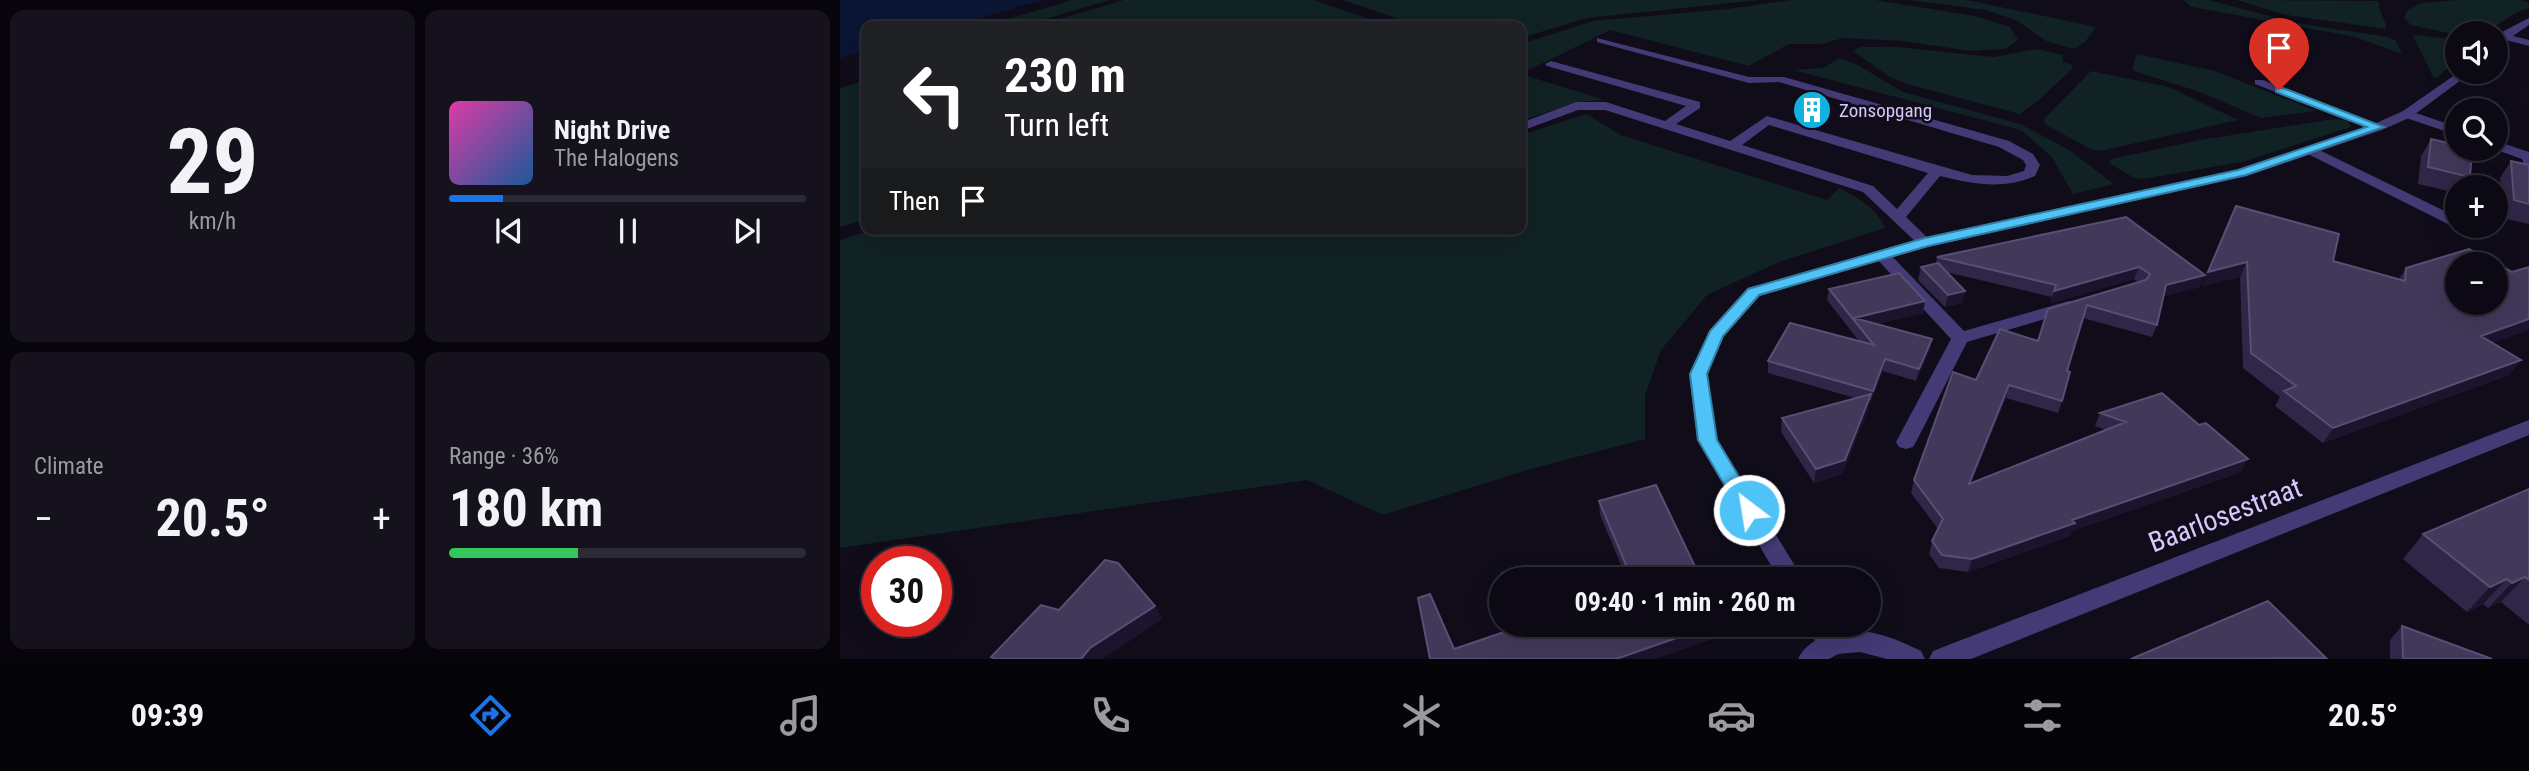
<!DOCTYPE html>
<meta charset="utf-8">
<style>
body{margin:0;font-family:"Roboto Condensed",sans-serif;background:#15121d;color:#f1f3f6;height:100vh;display:flex;flex-direction:column;font-size:26px;white-space:nowrap}
*{box-sizing:border-box;margin:0}
p{font-size:23px;color:#9a9aa0}
.icon{flex:none;width:38px;height:38px;fill:none;stroke:currentColor;stroke-width:2;stroke-linecap:round;stroke-linejoin:round}
.map{position:relative;flex:1;overflow:hidden}
.panel{display:flex;flex-direction:column;gap:10px;padding:10px;background:#07050b;width:840px}
.panel>*{flex:none}
.hud{position:absolute;left:21px;top:21px;width:665px;height:214px;border-radius:14px;box-shadow:0 7px 28px #0002,0 0 0 2px #2c2a34;background:#202124;color:#fff;overflow:hidden}
.buttons{position:absolute;left:1605px;top:21px;display:grid;gap:14px}
.buttons a{display:grid;place-items:center;width:63px;height:63px;border-radius:50%;background:#0c0914;box-shadow:0 7px 28px #0002,0 0 0 2px #2c2a34;font-size:35px}
.speed{position:absolute;left:21px;top:546px;display:flex;gap:14px;font-size:35px;font-weight:700;text-align:center}
.speed>*{display:grid;place-content:center;width:91px;height:91px;border-radius:50%;background:#0c0914;box-shadow:0 7px 28px #0002,0 0 0 2px #2c2a34;line-height:1}
.speed .limit{border:10px solid #d22;background:#fff;color:#111}
.pin{position:absolute;display:grid;place-items:center;width:60px;height:60px;color:#fff;margin:-72px -30px;border-radius:50% 50% 50% 0;rotate:-45deg;box-shadow:0 0 7px #0007}
.pin .icon{rotate:45deg}
.me{position:absolute;width:77px;margin:-38px;rotate:329deg;stroke-linejoin:round;filter:drop-shadow(0 0 5px #0008)}
.turn{display:flex;align-items:center;gap:24px;height:147px;padding:0 28px;font-size:32px}
.turn .icon{width:91px;height:91px;stroke-width:2.5}
.turn b{display:block;font-size:49px;line-height:60px}
.then{display:flex;align-items:center;height:66px;padding:0 28px;background:#0003;gap:14px;font-size:26px}
.big{font-size:52px;font-weight:700;line-height:1.1}
.panel .card{flex:1;display:flex;flex-direction:column;justify-content:center;gap:10px;min-width:0;padding:0 24px;border-radius:14px;background:#15121d}
.panel .dial{align-items:center;gap:0}
.dial b{font-size:91px;line-height:1}
.song{display:flex;align-items:center;gap:21px}
.cover{width:84px;height:84px;border-radius:10px;background:linear-gradient(135deg,hsl(320 70% 55%),hsl(210 70% 35%))}
.played{height:7px;border-radius:4px;background:linear-gradient(90deg,#1a73e8 15%,#2c2a34 15%)}
.keys{display:flex;justify-content:space-around;direction:ltr}
.heat{display:flex;justify-content:space-between;align-items:center;font-size:38px;direction:ltr}
.charge{height:10px;border-radius:5px;background:linear-gradient(90deg,#34c759 36%,#2c2a34 0)}
.panel .tiles{flex:1;display:grid;gap:10px;grid-template-columns:repeat(2,1fr)}
.trip{position:absolute;left:649px;top:567px;width:392px;height:70px;border-radius:35px;background:#0c0914;box-shadow:0 7px 28px #0002,0 0 0 2px #2c2a34;font-weight:700;line-height:70px;text-align:center}
.dock{display:flex;height:112px;justify-content:space-around;align-items:center;background:#050408;color:#9a9aa0}
.dock .icon{width:49px;height:49px}
.dock .current{color:#1a73e8}
.dock b{font-size:32px;color:#f1f3f6}
main{display:flex;flex:1;min-height:0}
.map>svg:first-child{display:block}
.green{fill:#102223}
.water{fill:#0b1534}
.lines{fill:none;stroke-linecap:round;stroke-linejoin:round}
.service{fill:#443a76;fill-rule:evenodd}
.minor{fill:#443a76;fill-rule:evenodd}
.tertiary{fill:#443a76;fill-rule:evenodd}
.wall{fill:#302647}
.shaded-wall{fill:#1c142d}
.building{fill:#42385a;stroke:#594e73;stroke-width:2;fill-rule:evenodd}
.route{fill:#4fc3f7;stroke:#337fa1;stroke-width:2}
.labels{text-anchor:middle;dominant-baseline:central;stroke-width:5;stroke-linejoin:round;paint-order:stroke}
.far-poi-label{font-size:19px;fill:#d5c9fb;stroke:#100c1a;text-anchor:start}
.near-street-label{font-size:28px;fill:#d5c9fb;stroke:#100c1a}
</style>
<main>
<section class="panel">
<div class="tiles">
<div class="card dial"><b>29</b><p>km/h</p></div>
<div class="card">
<div class="song"><i class="cover"></i><div><b>Night Drive</b><p>The Halogens</p></div></div>
<div class="played"></div>
<div class="keys"><svg class="icon" aria-label="previous" viewBox="0 0 24 24"><path d="M18 5L8 12l10 7zM5 5v14"/></svg><svg class="icon" aria-label="pause" viewBox="0 0 24 24"><path d="M8 5v14M16 5v14"/></svg><svg class="icon" aria-label="next" viewBox="0 0 24 24"><path d="M6 5l10 7-10 7zM19 5v14"/></svg></div>
</div>
<div class="card"><p>Climate</p>
<div class="heat"><a>−</a><b class="big">20.5°</b><a>+</a></div>
</div>
<div class="card"><p>Range · 36%</p><b class="big">180 km</b><div class="charge"></div></div>
</div>
</section>
<div class="map">
<svg width="1689" height="659" viewBox="0 0 1689 659">
<rect width="100%" height="100%" fill="#100c1a"/>
<path class="green" d="M232 0H270L182 26H145Z
M284 0H474L550 26H195Z
M502 0H919L747 18 681 38V26H580Z
M950 0H1035L1135 16 1170 27 1178 40 1165 49 1130 51 1063 41 1003 38 982 44H949L909 66 770 30 681 74V44L753 21 888 9Z
M1070 0H1127L1256 27 1245 42 1234 49 1206 41 1176 20 1146 10Z
M1343 0H1369L1456 23 1548 37 1556 41 1562 54 1515 37 1352 7Z
M1397 0 1536 1 1539 3C1539 13 1547 21 1546 29L1446 15Z
M1618 0H1681L1689 3V8L1677 12 1645 33H1617V35L1571 25 1564 18 1567 11 1581 3Z
M1577 35 1617 40V59L1597 78 1593 77 1573 36Z
M1021 47H1057L1154 57 1197 49 1223 55V62L1232 65 1233 68 1199 100 1180 114 1067 84 1050 77 1014 52 1015 49Z
M1297 54 1375 71 1476 111 1421 118 1360 92 1294 71 1292 69Z
M1000 58 1016 64 1063 92 1180 124 1229 150 1274 184 1233 194 1211 156 1181 130 953 70 983 68Z
M1251 71 1329 87 1398 120 1260 151 1250 149 1205 124 1204 119Z
M681 74 765 100 736 102 681 121Z
M26 80V219L0 227V88Z
M746 114 781 135 987 200 999 188C1018 198 1037 208 1045 228L939 262 867 295 821 350 805 395V439L691 469 543 515 467 480 0 548V240L34 229H681V135Z
M1494 119 1508 121 1511 127 1402 162 1303 179 1294 178 1269 163 1271 159 1360 140Z"/>
<path class="water" d="M0 0H203L112 26H26V51L0 58Z"/>
<g class="lines">
<path class="service" d="M757 38 909 77H944L1169 141 1193 154 1200 165 1195 176C1162 190 1134 184 1100 176L1066 217 1093 243 1085 248 1080 246 1023 192 765 110H738L681 131V123L736 102H766L825 121 846 106 707 66 705 64 711 61 860 102V108L836 124 890 141 927 116 1132 175 1167 176 1184 171 1186 165 1183 160 1159 147 939 82 909 83 757 42ZM929 125 1088 173 1057 209 1033 186 902 145Z
M1415 80H1423L1544 127 1542 130H1534L1415 84Z
M1567 110 1617 127V135L1563 117 1561 114Z
M1656 141 1689 152V165L1684 164 1682 159 1654 149Z
M1473 147 1617 217V226H1635L1648 234 1640 239 1618 229 1468 154 1466 151Z
M1042 250 1048 252 1124 331 1229 301 1237 306 1235 310 1127 342 1076 442 1073 447 1066 449 1059 447 1056 442 1111 339 1036 258 1034 255 1036 252Z"/>
<path class="minor" d="M1689 18V25L1673 36 1689 40V46L1666 40 1656 45 1658 34Z
M1619 72H1632L1571 117 1542 130 1407 176 1088 247 920 296 884 336 867 374 877 439 963 579H939L857 440 849 374 870 330 908 288 1085 238 1398 170 1534 124 1563 111Z
M966 625H992L1003 645 1000 653 991 656 982 653Z"/>
<path class="tertiary" d="M1689 420V435L1131 659H1089L1093 651Z
M1007 630C1034 630 1057 639 1081 651L1085 659H1047L1020 652 998 654 989 659H958C967 640 988 634 1007 630Z"/>
</g>
<path class="wall" d="M1591 139 1630 177 1623 187H1617V193L1578 184 1581 156Z
M1671 161 1689 165V224L1662 218 1660 178Z
M1396 206 1493 261 1559 279 1566 268 1652 343 1681 360 1669 375 1483 443 1435 406 1440 397 1403 368 1400 277 1362 286Z
M1286 217 1360 287 1323 296 1317 325 1312 337 1243 318 1227 371 1222 401 1218 413 1166 398 1131 483 1266 430 1255 426 1260 413 1322 393 1401 472 1232 531 1230 536 1128 572 1099 568 1089 554 1092 541 1098 529 1071 493 1074 480 1136 380 1198 341 1208 309 1299 283 1294 279 1211 303 1212 297 1106 272 1125 291 1122 303 1105 307 1078 280 1081 267 1096 264 1097 257Z
M989 289 1083 313 1036 324 1092 339 1089 351 1076 381 1043 371 1030 403 1029 402V407L1002 474 974 483 941 432 942 418 1015 398 928 373V361L1019 341 987 300Z
M1689 489V625L1661 602 1648 608 1643 604 1627 612 1563 559 1583 534Z
M759 501 861 579H787L760 515Z
M1562 626 1652 659H1550V640Z"/>
<path class="shaded-wall" d="M1407 262 1400 277 1362 286 1368 272Z
M1299 267 1294 279 1211 303 1214 291Z
M1365 275 1360 287 1321 297 1326 285Z
M1125 291 1122 303 1105 307 1108 295Z
M1085 301 1083 313 1020 327 1014 318Z
M1689 319V330L1630 351 1641 336Z
M1092 339 1089 351 1076 381 1079 369Z
M1045 359 1043 371 1030 403 1033 391Z
M1681 360 1669 375 1483 443 1493 428Z
M1169 385 1166 398 1125 497 1129 484Z
M1031 394 1029 407 1002 474 974 483 976 469Z
M1408 459 1401 472 1232 531 1230 536 1128 572 1132 559 1232 520Z
M1685 577 1661 602 1648 608 1672 583Z
M1667 579 1643 604 1627 612 1650 587Z
M315 606 323 619 262 659H241L250 648Z
M874 625H882L881 636 816 659H776Z"/>
<path class="building" d="M1591 139 1617 145V149H1632L1630 177 1588 167Z
M1671 161 1689 165V204L1674 200Z
M1396 206 1499 234 1493 261 1565 281 1566 268 1629 249 1672 272 1689 267V319L1641 336 1681 360 1493 428 1444 391 1456 386 1411 353 1407 262 1368 272ZM1617 264H1656V303H1617Z
M1286 217 1365 275 1326 285 1317 325 1247 305 1227 371 1230 372 1222 401 1169 385 1129 484 1286 422 1260 413 1322 393 1359 425 1366 423 1408 459 1232 520 1235 523 1132 559 1102 555 1092 541 1103 519 1074 480 1113 372 1136 380 1160 329 1198 341 1208 309 1306 280 1310 274 1299 267 1214 291 1216 285 1097 257Z
M1098 263 1125 291 1108 295 1081 267Z
M1059 273 1085 301 1014 318 1092 339 1079 369 1045 359 1033 391 928 361 950 323 1034 345 989 289Z
M1031 394 1005 460 976 469 942 418Z
M816 485 861 579H792L759 501Z
M1689 489V580L1685 577 1672 583 1667 579 1650 587 1583 534Z
M265 560 278 563 315 606 250 648 241 659H156L151 657 201 605 219 610Z
M685 567 689 579H663L662 573Z
M590 594 614 649 676 628 675 625H703L706 633 724 625H754L759 627 763 625H874L776 659H590L578 598Z
M1428 601 1486 658 1291 659Z
M1562 626 1652 659H1563Z"/>
<path class="route" d="M1436 88H1443L1544 127 1406 175 1088 246 919 295 883 336 867 374 877 440 919 510 916 515 909 517 902 515 858 440 850 374 870 331 908 289 1085 238 1398 170 1527 127 1436 92Z"/>
<defs>
<symbol id="building-disc" viewBox="-11 -11 22 22"><circle r="9.5" fill="#11b2df" stroke="#100c1a"/><path d="M-4-6H4V6H1V3H-1V6H-4ZM-2.5-4.3h1.7v1.8h-1.7ZM.8-4.3h1.7v1.8H.8ZM-2.5-1h1.7V.8h-1.7ZM.8-1h1.7V.8H.8Z" fill="#fff"/></symbol>
</defs>
<g fill-rule="evenodd">
<use href="#building-disc" x="950" y="88" width="44" height="44"/>
</g>
<g class="labels">
<g class="far-poi-label">
<text x="999" y="110">Zonsopgang</text>
</g>
<g class="near-street-label">
<text transform="translate(1385 515) rotate(-21)">Baarlosestraat</text>
</g>
</g>
</svg>
<div class="buttons">
<a><svg class="icon" aria-label="sound" viewBox="0 0 24 24"><path d="M4 9h4l5-4v14l-5-4H4zM17 9q2 3 0 6"/></svg></a>
<a><svg class="icon" aria-label="search" viewBox="0 0 24 24"><circle cx="10" cy="10" r="6"/><path d="M15 15l6 6"/></svg></a>
<a>+</a>
<a>−</a>
</div>
<div class="speed"><div class="limit">30</div></div>
<div class="pin" style="left:1439px;top:90px;background:#d93025"><svg class="icon" aria-label="arrive" viewBox="0 0 24 24"><path d="M6 21V4h12l-3 4 3 4H6"/></svg></div>
<svg class="me" style="left:909px;top:510px" viewBox="-20 -20 40 40"><circle r="17" fill="#4fc3f7" stroke="#fff" stroke-width="3"/><path d="M0-11L8 9 0 5-8 9z" fill="#fff"/></svg>
<div class="trip">09:40 · 1 min · 260 m</div>
<div class="hud">
<div class="turn"><svg class="icon" aria-label="left" viewBox="0 0 24 24"><path d="M17 20v-9H6M10 6l-5 5 5 5"/></svg><div><b>230 m</b>Turn left</div></div>
<div class="then">Then<svg class="icon" aria-label="arrive" viewBox="0 0 24 24"><path d="M6 21V4h12l-3 4 3 4H6"/></svg></div>
</div>
</div>
</main>
<nav class="dock">
<b>09:39</b>
<svg class="icon current" aria-label="directions" viewBox="0 0 24 24"><path d="M12 3l9 9-9 9-9-9zM9 14v-3h6M13 9l2 2-2 2"/></svg>
<svg class="icon" aria-label="music" viewBox="0 0 24 24"><path d="M9 18V5l10-2v13"/><circle cx="6" cy="18" r="3"/><circle cx="16" cy="16" r="3"/></svg>
<svg class="icon" aria-label="phone" viewBox="0 0 24 24"><path d="M5 4h4l2 5-3 2q2 4 5 5l2-3 5 2v4C11 20 4 13 5 4z"/></svg>
<svg class="icon" aria-label="climate" viewBox="0 0 24 24"><path d="M12 3v18M4 7l16 10M4 17L20 7"/></svg>
<svg class="icon" aria-label="car" viewBox="0 0 24 24"><path d="M5 17H2v-5l4-1 3-4h7l3 4 3 1v5h-3M9 17h6M6 11h13"/><circle cx="7" cy="17" r="2"/><circle cx="17" cy="17" r="2"/></svg>
<svg class="icon" aria-label="filters" viewBox="0 0 24 24"><path d="M4 7h16M4 17h16"/><circle cx="9" cy="7" r="2"/><circle cx="15" cy="17" r="2"/></svg>
<b>20.5°</b>
</nav>
